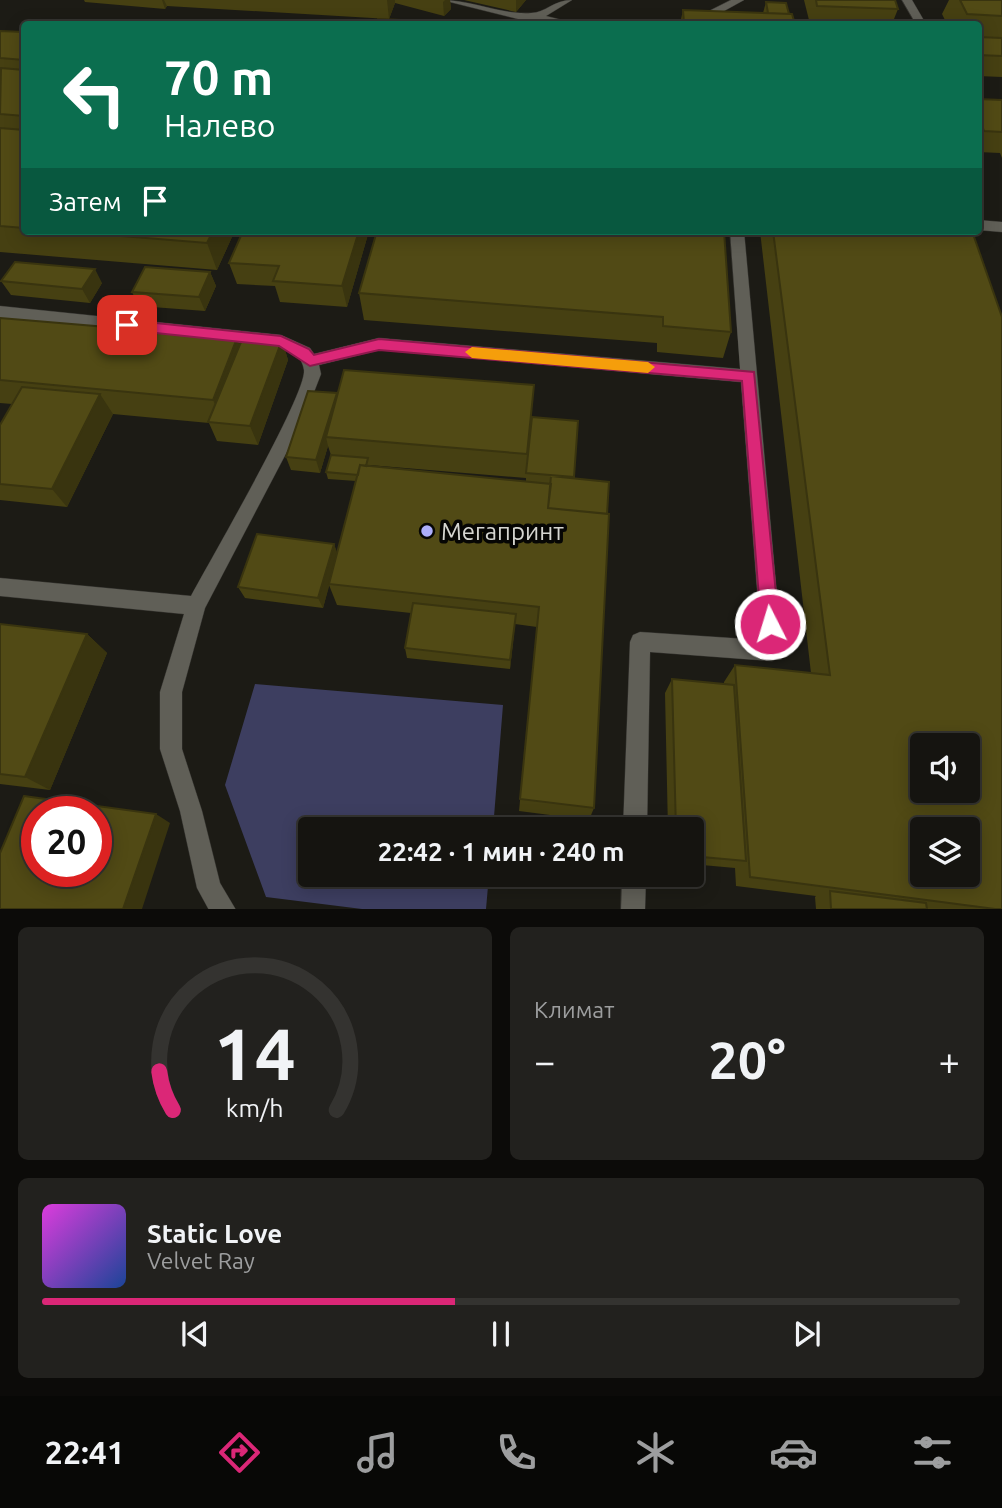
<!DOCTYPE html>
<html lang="ru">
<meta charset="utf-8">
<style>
body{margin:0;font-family:Ubuntu,sans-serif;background:#22211e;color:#f1f3f6;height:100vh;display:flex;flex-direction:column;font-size:26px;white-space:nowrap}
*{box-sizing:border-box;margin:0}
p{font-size:23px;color:#9d9e9f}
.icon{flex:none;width:38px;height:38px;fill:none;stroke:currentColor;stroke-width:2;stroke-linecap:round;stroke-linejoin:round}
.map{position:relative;height:909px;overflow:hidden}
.side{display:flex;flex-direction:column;gap:18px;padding:18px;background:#0c0b09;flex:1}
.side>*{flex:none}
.banner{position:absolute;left:21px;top:21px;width:961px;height:214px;border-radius:7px;box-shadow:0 4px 18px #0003,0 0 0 2px #343330;background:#0b6e4f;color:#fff;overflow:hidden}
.fabs{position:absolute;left:910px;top:733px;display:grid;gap:14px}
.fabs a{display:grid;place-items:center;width:70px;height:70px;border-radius:7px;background:#151410;box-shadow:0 4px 18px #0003,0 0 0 2px #343330;font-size:35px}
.speed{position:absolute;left:21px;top:796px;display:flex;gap:14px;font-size:35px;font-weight:700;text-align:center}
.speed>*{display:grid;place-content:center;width:91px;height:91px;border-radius:50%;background:#151410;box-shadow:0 4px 18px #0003,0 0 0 2px #343330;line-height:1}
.speed .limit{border:10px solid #d22;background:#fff;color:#111}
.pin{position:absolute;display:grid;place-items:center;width:60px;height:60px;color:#fff;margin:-30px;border-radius:14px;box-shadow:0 4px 10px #0006}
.me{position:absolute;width:77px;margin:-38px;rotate:355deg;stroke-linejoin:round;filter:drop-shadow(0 0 5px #0008)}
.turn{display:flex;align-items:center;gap:24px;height:147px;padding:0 28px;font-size:32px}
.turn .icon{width:91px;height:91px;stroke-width:2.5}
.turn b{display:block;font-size:49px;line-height:60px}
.then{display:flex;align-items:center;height:66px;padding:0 28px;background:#0003;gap:14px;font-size:26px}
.big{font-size:52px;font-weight:700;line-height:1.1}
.side .tile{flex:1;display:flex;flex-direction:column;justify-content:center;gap:10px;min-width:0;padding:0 24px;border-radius:10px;background:#22211e}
.side .dial{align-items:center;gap:0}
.dial svg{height:182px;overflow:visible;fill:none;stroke:#343330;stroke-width:7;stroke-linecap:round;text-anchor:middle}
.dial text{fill:#f1f3f6;stroke:none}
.song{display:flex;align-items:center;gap:21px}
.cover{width:84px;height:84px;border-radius:10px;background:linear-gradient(135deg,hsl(300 70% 55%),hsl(220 70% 35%))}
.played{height:7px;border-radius:4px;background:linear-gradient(90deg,#db2777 45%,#343330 45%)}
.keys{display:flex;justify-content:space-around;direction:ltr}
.heat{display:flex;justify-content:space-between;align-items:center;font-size:38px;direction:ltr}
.side .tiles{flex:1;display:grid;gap:18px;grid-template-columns:1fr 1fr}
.tile:last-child{grid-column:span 2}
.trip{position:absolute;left:298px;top:817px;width:406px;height:70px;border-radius:7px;background:#151410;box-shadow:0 4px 18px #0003,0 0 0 2px #343330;font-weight:700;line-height:70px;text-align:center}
.tab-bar{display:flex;height:112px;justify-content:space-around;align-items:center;background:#080806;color:#9d9e9f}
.tab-bar .icon{width:49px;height:49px}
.tab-bar .on{color:#db2777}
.tab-bar b{font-size:32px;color:#f1f3f6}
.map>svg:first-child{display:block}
.green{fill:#3d3e60}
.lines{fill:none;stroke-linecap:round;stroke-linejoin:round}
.minor-casing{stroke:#353430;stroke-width:1}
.minor{fill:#605f57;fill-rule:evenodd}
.wall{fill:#464012;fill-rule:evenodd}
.shaded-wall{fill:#39340f}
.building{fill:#514a15;stroke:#39340f;stroke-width:2;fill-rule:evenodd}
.route{fill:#db2777;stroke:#8e194d;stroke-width:2}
.slow{fill:#f59e0b}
.poi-dot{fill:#adaffb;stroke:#060604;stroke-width:2.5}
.labels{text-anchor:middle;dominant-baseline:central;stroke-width:7;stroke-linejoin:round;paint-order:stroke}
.poi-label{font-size:24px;fill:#d6d6d1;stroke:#060604;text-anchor:start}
</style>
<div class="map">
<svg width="1002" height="910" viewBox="0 0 1002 910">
<rect width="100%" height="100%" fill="#1c1b15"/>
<path class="green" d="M255 684 503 705 493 829 310 830V875H489L486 909 370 910 266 897 225 785Z"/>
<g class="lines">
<defs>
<path id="minor" d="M442 0C472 0 501 15 531 13 545 13 554 0 572 0L546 16 578 24 518 19Z
M731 0H744L706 21 667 24 699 16Z
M902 0H912L926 24H916Z
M978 220 1002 222V232L978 230Z
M730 231H744L782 651 779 658 772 661 650 652 647 830H623L630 642 633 635 640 632 761 640 741 382 379 350 319 365 321 374 302 423 205 608 182 692V749L202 811 220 883 236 910H209L197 888 180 811 160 749V692L184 614 0 596V578L191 596C208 564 307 394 304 370 302 355 291 352 278 347L0 318V306L281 335 310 348 314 354 379 338 740 369Z
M622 875H646L645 910H621Z"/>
</defs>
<use href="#minor" class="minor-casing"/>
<use href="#minor" class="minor"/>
</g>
<path class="wall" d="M84 0H450L451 9 444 16 395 3 389 19 167 6 165 9 85 2Z
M464 0H526L516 12Z
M804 0H895L898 9 892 24H810Z
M949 0H1002V77L978 76V24H947L942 14Z
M766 2 789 14 795 24H680L683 10 763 13Z
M0 31 24 32V231H230L232 237 217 270 0 252Z
M978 99 1002 100V158L1000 153 978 152Z
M369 231 347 307 280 302 275 286 237 284 229 263Z
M377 231 731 332 723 358 657 352V343L364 320 359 293Z
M760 231H972L1002 909H816L815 897 816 896 736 886 735 868 691 864V830H668L665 693 672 679 724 684V682L735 665 811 673Z
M210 272 216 286 205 311 139 306 132 292Z
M1 281 102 283 90 303 11 295Z
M0 318 240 345 282 340 288 360 258 445 217 441 209 423 113 414 67 507 0 500V425L12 404 0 403Z
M337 393V396L532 417 578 421 574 479 594 808 589 820 519 811 537 627 515 624 510 669 407 658 405 648 411 613 337 605 329 585 323 608 245 598 238 587 334 544 337 554 356 481 328 479 326 472 331 455 328 446 320 473 291 470 286 457ZM369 465 526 478V482L369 466Z
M0 624 87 634 107 653 50 790 0 784Z"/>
<path class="shaded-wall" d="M162 0H164L167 6 165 9Z
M387 0H395V3L389 19Z
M445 0H450L451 9 444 16 443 2Z
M516 0H526L516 12Z
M213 231H230L232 237 217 270 207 243Z
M359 231H369L347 307 342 286Z
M95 269 102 283 90 303 82 289Z
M210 272 216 286 205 311 199 297Z
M237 338 247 364 224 424 213 400Z
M282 340 288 360 258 445 250 426Z
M337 393 340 407 326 437 328 446 320 473 316 460Z
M100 394 113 414 67 507 52 489Z
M334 544 338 555 323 608 318 598Z
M516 614 515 624 510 669V660Z
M87 634 107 653 50 790 25 777Z
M156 814 170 823 142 909H123Z"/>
<path class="building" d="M816 0H895L898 9 817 6Z
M960 0H1002V16L967 14Z
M766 2 786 3 789 14 768 13Z
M683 10 792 14 795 24H684Z
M378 19 423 21 422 24H376Z
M0 31 24 32V60L0 58Z
M978 37 1002 38V56L978 55Z
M1 68 24 70V116L0 114Z
M978 99 1002 100V132L984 131 978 115Z
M0 128 24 130V228L0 226Z
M60 231H213L207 243Z
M243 231H359L342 286 273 281 279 266 229 263Z
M377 231H724L731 332 663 326V317L359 293Z
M773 231H972L1002 317V909H995L750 877 735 665 830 675ZM922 746H968V791H922ZM922 830H968V875H922Z
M15 262 95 269 82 289 1 281Z
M145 267 210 272 199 297 132 292Z
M0 318 237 338 213 400 0 380Z
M243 337 282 340 250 426 208 422Z
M344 370 534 385 527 454 326 437Z
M22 387 100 394 52 489 0 484V425Z
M308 391 337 393 316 460 286 457Z
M532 417 578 421 574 477 526 473Z
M331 455 368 458 366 466 360 465 358 475 326 472Z
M360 465 551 484 548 508 609 514 594 808 520 799 539 607 329 584Z
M551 476 609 482 607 514 548 508Z
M257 534 334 544 318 598 238 587Z
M413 603 516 614 510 660 405 648Z
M0 624 87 634 25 777 0 774Z
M672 679 734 685 746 861 691 856V830H676Z
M24 796 156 814 123 909H0V853ZM37 812H96V872H37Z
M830 891 926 903 927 909H831Z"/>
<path class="route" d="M127 320 281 336 309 349 314 355 379 339 754 372 779 624 776 630 770 632 763 630 761 624 742 381 379 350 310 366 279 346 127 330 120 325Z"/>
<path class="slow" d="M472 347 648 362 655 367 648 373 472 358 465 352Z"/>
<circle class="poi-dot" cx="427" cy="531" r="7"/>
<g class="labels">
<g class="poi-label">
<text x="441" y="531">Мегапринт</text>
</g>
</g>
</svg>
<div class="fabs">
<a><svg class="icon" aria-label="sound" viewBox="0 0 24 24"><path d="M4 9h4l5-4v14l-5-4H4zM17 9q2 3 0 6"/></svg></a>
<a><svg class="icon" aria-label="layers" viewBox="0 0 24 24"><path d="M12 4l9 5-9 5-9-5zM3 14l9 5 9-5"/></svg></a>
</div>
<div class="speed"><div class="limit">20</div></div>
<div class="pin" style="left:127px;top:325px;background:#d93025"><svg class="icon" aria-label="arrive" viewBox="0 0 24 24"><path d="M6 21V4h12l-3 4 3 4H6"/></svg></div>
<svg class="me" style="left:770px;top:624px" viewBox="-20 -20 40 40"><circle r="17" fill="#db2777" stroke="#fff" stroke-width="3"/><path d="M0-11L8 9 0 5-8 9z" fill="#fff"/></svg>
<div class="trip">22:42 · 1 мин · 240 m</div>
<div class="banner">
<div class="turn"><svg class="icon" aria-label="left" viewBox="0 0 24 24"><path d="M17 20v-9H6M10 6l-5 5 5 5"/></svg><div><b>70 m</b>Налево</div></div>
<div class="then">Затем<svg class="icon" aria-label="arrive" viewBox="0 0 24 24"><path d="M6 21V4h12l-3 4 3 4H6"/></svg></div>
</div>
</div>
<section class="side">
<div class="tiles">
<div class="tile dial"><svg viewBox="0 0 100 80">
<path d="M14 69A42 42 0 1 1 86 69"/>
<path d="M14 69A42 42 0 0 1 8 52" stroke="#db2777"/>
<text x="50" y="56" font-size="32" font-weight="700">14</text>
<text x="50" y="72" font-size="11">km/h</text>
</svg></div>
<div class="tile"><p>Климат</p>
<div class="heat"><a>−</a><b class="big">20°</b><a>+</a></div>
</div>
<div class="tile">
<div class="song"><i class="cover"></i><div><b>Static Love</b><p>Velvet Ray</p></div></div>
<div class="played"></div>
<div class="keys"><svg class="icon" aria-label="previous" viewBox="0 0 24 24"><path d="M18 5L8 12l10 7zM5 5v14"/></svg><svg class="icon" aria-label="pause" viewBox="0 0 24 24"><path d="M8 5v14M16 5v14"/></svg><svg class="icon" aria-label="next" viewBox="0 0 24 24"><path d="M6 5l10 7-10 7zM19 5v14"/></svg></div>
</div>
</div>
</section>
<nav class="tab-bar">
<b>22:41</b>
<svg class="icon on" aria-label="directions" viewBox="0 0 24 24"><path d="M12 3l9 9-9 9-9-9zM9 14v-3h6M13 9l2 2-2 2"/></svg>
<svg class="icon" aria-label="music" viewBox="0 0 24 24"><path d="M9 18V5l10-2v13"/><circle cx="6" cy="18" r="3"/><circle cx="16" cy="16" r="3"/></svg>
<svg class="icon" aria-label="phone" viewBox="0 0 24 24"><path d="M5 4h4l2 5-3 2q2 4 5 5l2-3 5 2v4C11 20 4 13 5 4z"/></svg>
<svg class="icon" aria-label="climate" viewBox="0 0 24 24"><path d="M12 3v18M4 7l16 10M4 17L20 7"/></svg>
<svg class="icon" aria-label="car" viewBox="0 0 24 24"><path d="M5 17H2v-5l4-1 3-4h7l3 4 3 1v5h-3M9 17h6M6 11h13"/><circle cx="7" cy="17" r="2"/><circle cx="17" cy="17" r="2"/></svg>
<svg class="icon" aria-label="filters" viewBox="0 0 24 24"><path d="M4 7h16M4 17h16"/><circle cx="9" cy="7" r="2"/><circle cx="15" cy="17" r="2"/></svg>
</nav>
